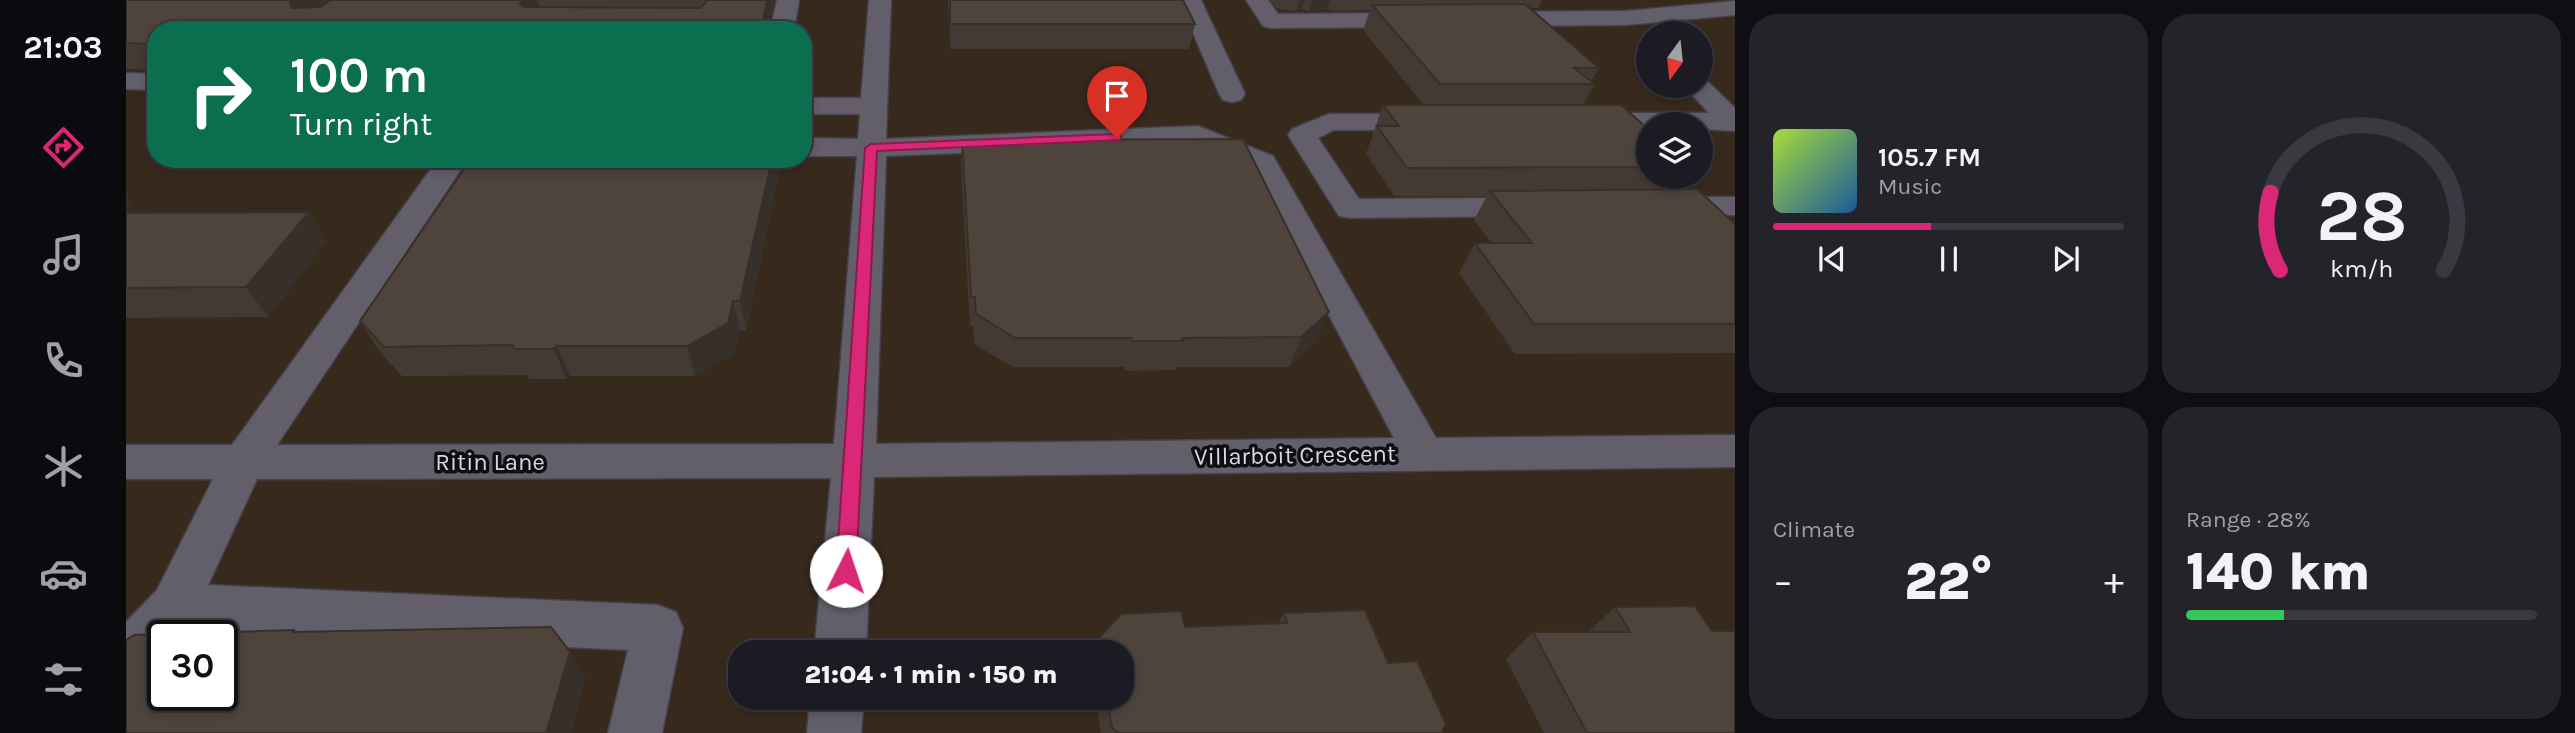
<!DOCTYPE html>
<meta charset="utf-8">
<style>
body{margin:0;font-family:Karla,sans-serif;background:#25232a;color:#f1f3f6;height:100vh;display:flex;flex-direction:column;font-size:26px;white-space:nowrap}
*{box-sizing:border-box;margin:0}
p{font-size:23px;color:#a0a1a5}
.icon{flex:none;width:38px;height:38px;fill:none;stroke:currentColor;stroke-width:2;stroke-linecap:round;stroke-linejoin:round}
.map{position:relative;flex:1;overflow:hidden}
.drawer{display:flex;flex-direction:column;gap:14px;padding:14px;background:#0f0e13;width:840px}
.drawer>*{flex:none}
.banner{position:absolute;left:21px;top:21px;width:665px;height:147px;border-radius:28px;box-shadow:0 4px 10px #0003,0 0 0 2px #3a3840;background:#0b6e4f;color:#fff;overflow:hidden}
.needle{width:46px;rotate:195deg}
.fabs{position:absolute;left:1510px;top:21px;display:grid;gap:14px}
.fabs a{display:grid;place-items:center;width:77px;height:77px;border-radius:50%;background:#1c1a22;box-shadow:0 4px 10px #0003,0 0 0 2px #3a3840;font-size:35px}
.speed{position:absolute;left:21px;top:620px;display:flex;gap:14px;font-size:35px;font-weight:700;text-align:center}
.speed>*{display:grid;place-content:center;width:91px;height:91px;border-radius:50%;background:#1c1a22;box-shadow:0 4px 10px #0003,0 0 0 2px #3a3840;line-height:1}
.speed .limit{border:4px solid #111;border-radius:10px;background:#fff;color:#111}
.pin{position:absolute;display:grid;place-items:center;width:60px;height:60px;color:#fff;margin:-72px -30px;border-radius:50% 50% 50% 0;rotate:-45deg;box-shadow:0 0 7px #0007}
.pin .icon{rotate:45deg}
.me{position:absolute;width:77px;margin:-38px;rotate:4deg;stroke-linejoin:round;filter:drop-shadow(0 0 5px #0008)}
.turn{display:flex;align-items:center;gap:24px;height:147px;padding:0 28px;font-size:32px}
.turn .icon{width:91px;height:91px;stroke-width:2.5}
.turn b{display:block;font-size:49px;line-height:60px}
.big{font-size:52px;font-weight:800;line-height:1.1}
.drawer .card{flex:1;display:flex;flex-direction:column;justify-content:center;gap:10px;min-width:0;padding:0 24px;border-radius:28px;background:#25232a}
.drawer .dial{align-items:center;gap:0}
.dial svg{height:182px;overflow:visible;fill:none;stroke:#3a3840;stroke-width:7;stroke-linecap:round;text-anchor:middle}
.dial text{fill:#f1f3f6;stroke:none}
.song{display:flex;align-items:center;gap:21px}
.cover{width:84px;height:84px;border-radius:10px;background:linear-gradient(135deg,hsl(80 70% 55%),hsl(210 70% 35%))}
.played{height:7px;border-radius:4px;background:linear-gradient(90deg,#db2777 45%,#3a3840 45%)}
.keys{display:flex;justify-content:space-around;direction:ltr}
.heat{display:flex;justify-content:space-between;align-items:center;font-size:38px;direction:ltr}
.charge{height:10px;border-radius:5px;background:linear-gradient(90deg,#34c759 28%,#3a3840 0)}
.drawer .tiles{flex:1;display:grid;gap:14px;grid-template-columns:repeat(2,1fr)}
.trip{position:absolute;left:602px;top:640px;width:406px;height:70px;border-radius:28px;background:#1c1a22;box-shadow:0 4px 10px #0003,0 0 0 2px #3a3840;font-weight:800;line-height:70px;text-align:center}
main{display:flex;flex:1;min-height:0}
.tabs{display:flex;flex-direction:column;width:126px;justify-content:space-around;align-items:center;background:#0b0a0e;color:#a0a1a5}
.tabs .icon{width:49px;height:49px}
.tabs .active{color:#db2777}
.tabs b{font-size:32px;color:#f1f3f6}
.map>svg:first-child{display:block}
.industrial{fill:#38291d;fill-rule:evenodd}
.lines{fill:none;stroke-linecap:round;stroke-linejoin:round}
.minor-casing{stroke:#44414a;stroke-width:3}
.minor{fill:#625f6b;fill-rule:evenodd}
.wall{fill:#443a34}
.shaded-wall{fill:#37302a}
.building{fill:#4f443c;stroke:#37302a;stroke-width:2;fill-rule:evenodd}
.route{fill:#db2777;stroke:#8e194d;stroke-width:2}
.labels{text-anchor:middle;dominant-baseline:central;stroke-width:7;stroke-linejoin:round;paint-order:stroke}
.street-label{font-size:24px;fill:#d9d7de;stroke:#0f0d12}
</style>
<main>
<nav class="tabs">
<b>21:03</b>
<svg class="icon active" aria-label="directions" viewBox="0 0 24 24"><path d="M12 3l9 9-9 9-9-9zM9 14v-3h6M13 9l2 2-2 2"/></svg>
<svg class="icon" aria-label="music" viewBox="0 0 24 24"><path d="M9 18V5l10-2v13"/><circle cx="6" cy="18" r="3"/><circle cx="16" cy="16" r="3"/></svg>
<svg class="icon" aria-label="phone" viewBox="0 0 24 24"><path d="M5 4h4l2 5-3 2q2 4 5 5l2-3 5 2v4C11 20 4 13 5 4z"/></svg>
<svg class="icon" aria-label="climate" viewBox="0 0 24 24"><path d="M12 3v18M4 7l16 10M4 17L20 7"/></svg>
<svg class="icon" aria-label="car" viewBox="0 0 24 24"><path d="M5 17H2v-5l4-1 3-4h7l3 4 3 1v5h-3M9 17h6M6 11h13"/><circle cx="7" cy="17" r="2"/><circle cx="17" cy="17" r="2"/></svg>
<svg class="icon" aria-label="filters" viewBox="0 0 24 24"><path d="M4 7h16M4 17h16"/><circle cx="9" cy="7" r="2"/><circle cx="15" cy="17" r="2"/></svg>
</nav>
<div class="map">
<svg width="1609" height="733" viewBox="0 0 1609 733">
<rect width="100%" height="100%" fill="#26232e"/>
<path class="industrial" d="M0 0H1609V733H0ZM30 30H677V159H30ZM1522 33H1575V86H1522ZM1522 124H1575V177H1522ZM37 635H96V695H37ZM614 653H996V698H614Z"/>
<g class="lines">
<defs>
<path id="minor" d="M651 0H673L668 30H644Z
M743 0H765L760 139 1072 126 1147 156 1310 438 1609 435V467L748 477 740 653H688L705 478 131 479 82 585 532 605 550 612 557 628 536 733H482L502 650 59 629 53 635H37V653L18 674 0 681V622L31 590 87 479H0V445H106L312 159H342L151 445 708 444 731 156H677V138L732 139 734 114H677V98H735ZM1068 143 1125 168 1268 438 750 444 760 156Z
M1053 0H1075L1119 94 1115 100 1106 102 1097 100 1093 94Z
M1120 0H1142L1152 14 1293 13 1301 15 1305 20 1301 25 1293 27 1145 28 1137 26Z
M1609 1V15L1500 25 1363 26 1355 24 1351 19 1355 14 1363 12 1500 11Z
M0 73 30 74V90L0 89Z
M1575 79 1580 80 1609 108V131L1575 129V124H1522V129H1461L1451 127 1447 121 1451 115 1461 113H1583L1558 86H1575Z
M1203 114H1303L1313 116 1317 122 1313 128 1303 130H1208L1192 138 1233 199 1407 198 1418 200 1423 207 1418 214 1407 216 1224 218 1213 216 1162 135 1166 129Z
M1538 197H1609V215H1538L1527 213 1522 206 1527 199Z
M684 698H738L735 733H681Z"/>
</defs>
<use href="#minor" class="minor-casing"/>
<use href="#minor" class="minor"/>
</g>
<path class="wall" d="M0 0H648L643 30H30V70L0 69Z
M822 0H1057L1069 24 1063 49H824Z
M1144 0H1416L1412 8H1404L1473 68 1465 81 1469 84 1457 105 1522 129V177H1558L1549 190 1609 224V353L1389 354 1333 273 1349 243H1366L1348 220 1361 196H1268L1240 154 1257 105H1298L1237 30 1244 10 1208 11 1201 9 1183 11 1175 9 1170 11 1152 9Z
M836 140 1190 342 1163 367H1050L1049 370 999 371 998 367H887L848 344 847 326H844L835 168Z
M654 170 620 330 614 331 609 353 569 376H444L440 379H403L400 375 276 376 253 351 234 321Z
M183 212 201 241 142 317 0 318V213Z
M1489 607 1586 631 1609 733H1418L1380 659 1407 632H1462Z
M1158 613 1262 663 1315 733H975L969 698H996V653H968L972 639 1059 627 1152 623Z"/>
<path class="shaded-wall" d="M168 0H208L178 30 164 3Z
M397 0H411L417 19 394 4Z
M641 0H648L643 30H635Z
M1174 0H1178L1175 9 1170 11Z
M1187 0H1204L1201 9 1183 11Z
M646 159H652L654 170 620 330 614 301Z
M0 194 8 205 0 213Z
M183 212 201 241 142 317 120 287Z
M607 301 614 331 609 353 569 376 561 346Z
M1203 312 1190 342 1163 367 1175 337Z
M431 346 444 376 440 379 428 349Z
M444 652 460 678 445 733H420Z"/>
<path class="building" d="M0 0H168L164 3 166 8 195 7 204 0H397L394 4 397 7 575 8 580 2 579 0H641L635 29H629V30H30V44L0 43Z
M824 0H1057L1069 24H824Z
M1399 4 1473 68H1448L1469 84H1314L1246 5Z
M1257 105H1495L1522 129V167L1281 168 1251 126H1273Z
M1117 139 1203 312 1175 337 1056 338 1057 341H1006L1005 338H889L850 314 849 297H845L836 140Z
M345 159H646L614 301H607L602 323 561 346H431L428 349H389L386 345 258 347 234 321Z
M1571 189 1609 224V324H1408L1349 243H1406L1364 191Z
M183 212 120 287 0 288V213Z
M1569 606 1586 631H1609V733H1461L1407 632H1504L1489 607Z
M1239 610 1262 663 1291 661 1320 724 1315 733H993L986 728 981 698H996V653H974L972 639 995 614 1055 611 1059 627 1161 623 1158 613Z
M425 627 444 652 420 733H0V640L8 635 168 630 167 632ZM37 635H96V695H37Z"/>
<path class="route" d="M991 134 995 135V140L751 151 730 571 727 577 720 579 713 577 710 571 739 148 745 144Z"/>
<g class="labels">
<g class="street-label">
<text transform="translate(1169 455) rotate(-1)">Villarboit Crescent</text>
<text x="364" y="462">Ritin Lane</text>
</g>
</g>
</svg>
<div class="fabs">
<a><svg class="needle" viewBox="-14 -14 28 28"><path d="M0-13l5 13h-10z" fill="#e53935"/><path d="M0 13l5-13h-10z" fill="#a0a1a5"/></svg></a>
<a><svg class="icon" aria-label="layers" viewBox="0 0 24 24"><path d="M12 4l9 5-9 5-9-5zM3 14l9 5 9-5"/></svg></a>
</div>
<div class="speed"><div class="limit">30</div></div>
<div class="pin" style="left:991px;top:138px;background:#d93025"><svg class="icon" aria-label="arrive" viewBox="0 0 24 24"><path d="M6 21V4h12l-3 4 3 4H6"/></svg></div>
<svg class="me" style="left:720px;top:571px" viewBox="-20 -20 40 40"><circle r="19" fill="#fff"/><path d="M0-13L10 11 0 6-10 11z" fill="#db2777"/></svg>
<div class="trip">21:04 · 1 min · 150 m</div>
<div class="banner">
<div class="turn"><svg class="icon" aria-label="right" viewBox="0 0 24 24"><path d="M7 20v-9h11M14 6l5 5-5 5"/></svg><div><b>100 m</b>Turn right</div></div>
</div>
</div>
<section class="drawer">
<div class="tiles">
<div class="card">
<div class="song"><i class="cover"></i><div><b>105.7 FM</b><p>Music</p></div></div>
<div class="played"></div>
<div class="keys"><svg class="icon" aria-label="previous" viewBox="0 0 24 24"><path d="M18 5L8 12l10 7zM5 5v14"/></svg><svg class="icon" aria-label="pause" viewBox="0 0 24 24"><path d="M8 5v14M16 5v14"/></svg><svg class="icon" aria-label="next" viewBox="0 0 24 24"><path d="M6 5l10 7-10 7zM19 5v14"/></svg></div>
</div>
<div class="card dial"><svg viewBox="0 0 100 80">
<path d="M14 69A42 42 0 1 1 86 69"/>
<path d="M14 69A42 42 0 0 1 10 35" stroke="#db2777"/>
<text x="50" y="56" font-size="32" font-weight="700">28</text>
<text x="50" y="72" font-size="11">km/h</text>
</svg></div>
<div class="card"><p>Climate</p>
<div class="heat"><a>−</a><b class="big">22°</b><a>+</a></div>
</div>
<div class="card"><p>Range · 28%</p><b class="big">140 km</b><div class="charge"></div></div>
</div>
</section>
</main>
